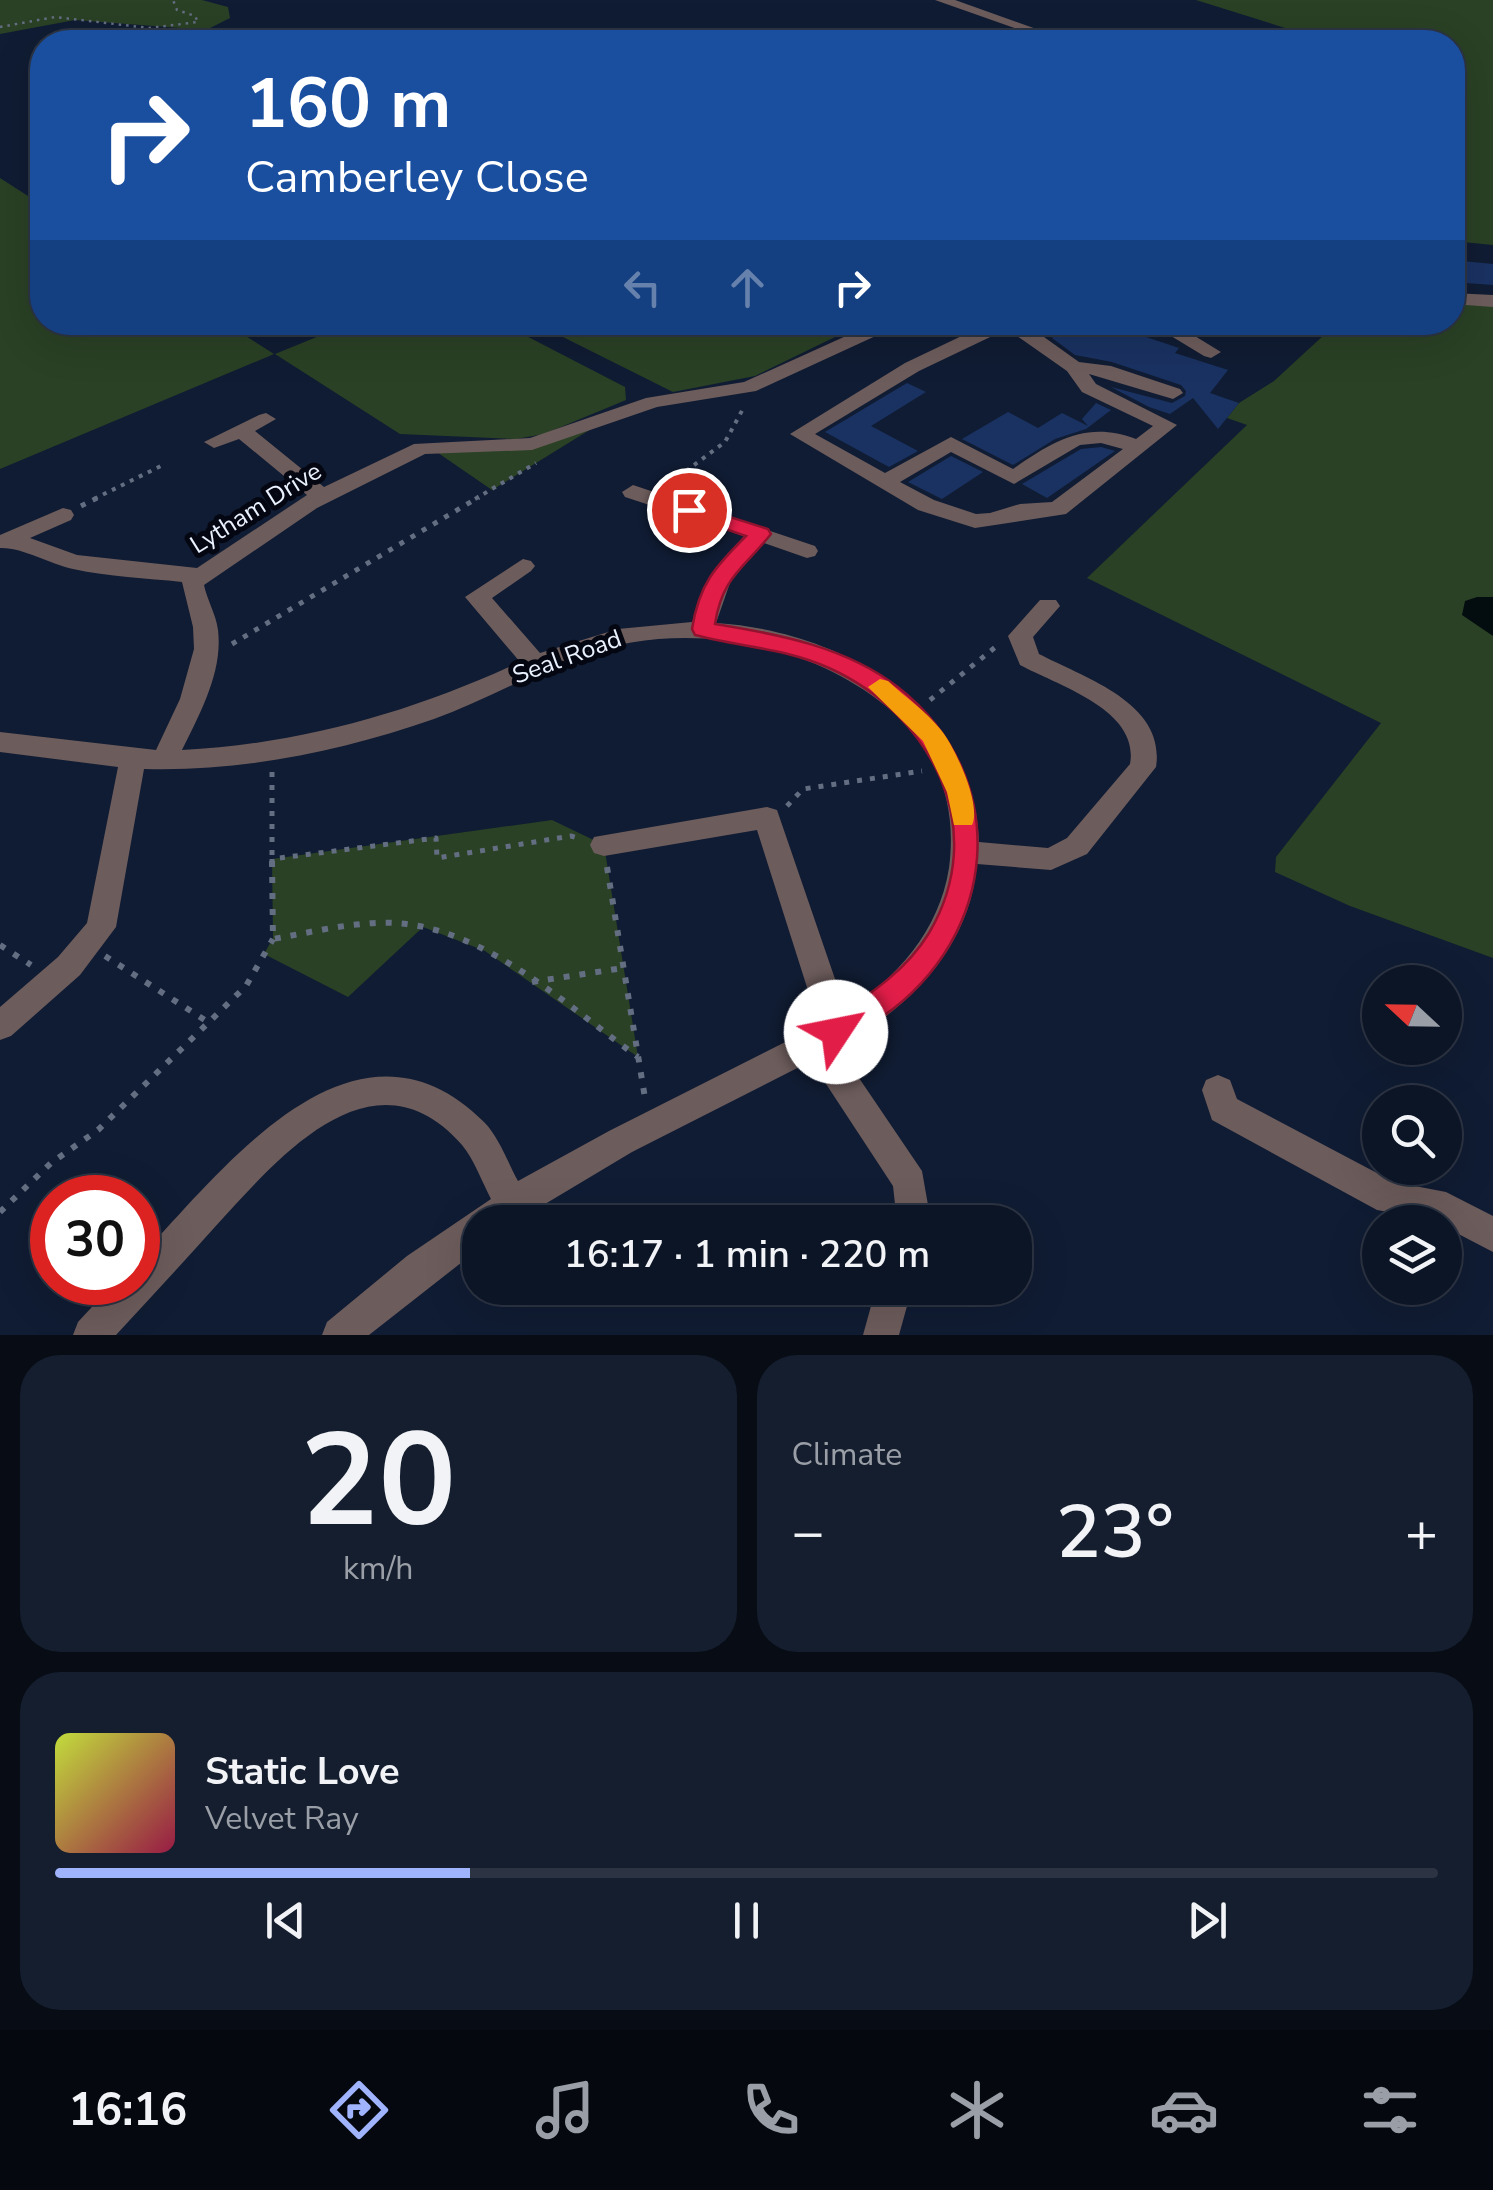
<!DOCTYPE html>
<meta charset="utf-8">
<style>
body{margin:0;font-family:"Nunito Sans",sans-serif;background:#151e2e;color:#f1f3f6;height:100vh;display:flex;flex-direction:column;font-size:38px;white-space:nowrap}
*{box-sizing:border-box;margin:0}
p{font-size:32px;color:#9a9fa7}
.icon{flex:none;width:55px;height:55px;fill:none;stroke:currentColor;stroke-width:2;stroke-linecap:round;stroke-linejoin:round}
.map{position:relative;height:1335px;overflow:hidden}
.sheet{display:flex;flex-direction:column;gap:20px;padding:20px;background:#070c15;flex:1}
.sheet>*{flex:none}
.banner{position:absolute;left:30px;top:30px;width:1435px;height:305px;border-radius:40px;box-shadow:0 10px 40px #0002,0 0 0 2px #2c3443;background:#1a4fa0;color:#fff;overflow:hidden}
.needle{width:65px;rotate:292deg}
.controls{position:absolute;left:1362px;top:965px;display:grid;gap:20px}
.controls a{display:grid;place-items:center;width:100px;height:100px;border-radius:50%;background:#0c1526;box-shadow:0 10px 40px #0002,0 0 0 2px #2c3443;font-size:50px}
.speed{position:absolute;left:30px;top:1175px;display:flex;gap:20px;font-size:50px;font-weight:700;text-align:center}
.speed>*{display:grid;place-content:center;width:130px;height:130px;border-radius:50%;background:#0c1526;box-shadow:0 10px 40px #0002,0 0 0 2px #2c3443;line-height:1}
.speed .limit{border:15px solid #d22;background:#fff;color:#111}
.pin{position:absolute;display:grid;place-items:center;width:85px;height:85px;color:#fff;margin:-42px;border:5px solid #fff;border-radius:50%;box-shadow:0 2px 10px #0007}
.me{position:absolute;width:110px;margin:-55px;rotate:56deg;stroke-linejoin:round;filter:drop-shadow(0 0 8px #0008)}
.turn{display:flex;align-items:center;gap:35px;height:210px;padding:0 50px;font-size:45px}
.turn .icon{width:130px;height:130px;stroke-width:2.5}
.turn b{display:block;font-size:70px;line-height:85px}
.lanes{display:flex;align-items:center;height:95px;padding:0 50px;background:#0003;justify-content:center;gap:50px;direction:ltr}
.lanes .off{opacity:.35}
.big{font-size:75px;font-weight:600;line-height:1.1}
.sheet .tile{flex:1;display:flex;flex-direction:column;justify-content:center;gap:15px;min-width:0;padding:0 35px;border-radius:40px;background:#151e2e}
.sheet .dial{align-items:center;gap:0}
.dial b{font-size:130px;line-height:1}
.song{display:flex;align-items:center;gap:30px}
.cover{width:120px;height:120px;border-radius:15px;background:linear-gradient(135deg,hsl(70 70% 55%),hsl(340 70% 35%))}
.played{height:10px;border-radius:5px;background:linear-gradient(90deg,#a0b3fd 30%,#2c3443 30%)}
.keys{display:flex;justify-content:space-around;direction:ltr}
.heat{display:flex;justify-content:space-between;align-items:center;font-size:55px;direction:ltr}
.sheet .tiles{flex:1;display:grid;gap:20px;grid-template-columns:1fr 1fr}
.tile:last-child{grid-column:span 2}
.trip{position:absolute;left:462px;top:1205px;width:570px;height:100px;border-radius:40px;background:#0c1526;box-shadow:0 10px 40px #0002,0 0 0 2px #2c3443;font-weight:600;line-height:100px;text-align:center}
.menu{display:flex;height:160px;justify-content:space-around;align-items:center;background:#05080f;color:#9a9fa7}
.menu .icon{width:70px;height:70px}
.menu .current{color:#a0b3fd}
.menu b{font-size:45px;color:#f1f3f6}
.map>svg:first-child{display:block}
.green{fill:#2a4125}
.water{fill:#030d10}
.building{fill:#1a3262}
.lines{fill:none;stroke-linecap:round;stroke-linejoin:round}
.path-far3{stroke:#646e82;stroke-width:2.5;stroke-dasharray:2.5 5;stroke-linecap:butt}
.path-far2{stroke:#646e82;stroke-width:4;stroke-dasharray:4 6;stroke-linecap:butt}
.path-far1{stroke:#646e82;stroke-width:5;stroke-dasharray:5 8;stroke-linecap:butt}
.path{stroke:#646e82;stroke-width:6;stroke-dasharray:6 10;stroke-linecap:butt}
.minor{fill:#6d5c5c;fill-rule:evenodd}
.route{fill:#e11d48;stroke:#92132f;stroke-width:2.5}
.slow{fill:#f59e0b}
.labels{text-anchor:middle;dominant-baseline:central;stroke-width:10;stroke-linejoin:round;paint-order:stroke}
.street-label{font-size:25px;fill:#eaf1ff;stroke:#040711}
</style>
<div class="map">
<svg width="1493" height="1335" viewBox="0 0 1493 1335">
<rect width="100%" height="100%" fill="#101c33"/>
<path class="green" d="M0 0H202L228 7 230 18 206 30 75 20 0 34Z
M1196 0H1493V245L1453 241 1452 42H1312L1317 38Z
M0 178 42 205V322L225 323 274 354 0 469Z
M1453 302 1493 305V958L1350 906 1275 872 1276 857 1381 723 1087 578 1247 425 1227 418 1239 403 1274 381 1337 323 1452 322Z
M351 323H501L625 387 626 400 544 434 516 439 400 434 275 354Z
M535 323H874L837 336 755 376 673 392Z
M609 418 492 490 428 446H514Z
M552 820 604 845 638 1057 485 951 423 927 348 997 264 954 273 938 272 859Z"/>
<path class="water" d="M1477 597H1493V636L1462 615 1465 601Z"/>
<path class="building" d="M1452 260 1493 264V285L1452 282Z
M1067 322H1101L1179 348 1175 353 1228 370 1210 393 1239 403 1218 429 1193 398 1170 414 1149 407 1111 387 1172 403 1185 396 1186 391 1181 385 1112 362 1075 355 1052 338Z
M907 383 926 392 871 426 918 451 889 467 825 432Z
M1096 403 1111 410 1086 429 1055 439 1013 465 962 439 1008 412 1038 428 1062 413 1088 426 1082 419Z
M1101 447 1115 451 1047 498 1022 484 1081 449Z
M951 456 983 472 942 499 908 482Z"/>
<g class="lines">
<path class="path-far3" d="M0 27 55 17 149 28 198 22 195 16 177 10 173 0"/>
<path class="path-far2" d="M670 483 725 442 744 407
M94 499 163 465
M475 499 536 463"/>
<path class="path-far1" d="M81 506 99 497
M232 644 479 497
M930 700 998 645
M272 772V859
M787 806 803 789 922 771
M272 864V859L436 838 437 858 571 836 581 839"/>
<path class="path" d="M272 861 273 939C313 932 355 921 396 923 487 929 567 1006 638 1057
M607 867 645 1098
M0 945 31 965
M105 956 208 1022
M532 982 623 968
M0 1212 51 1163 98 1130 246 986 273 939"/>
<path class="minor" d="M935 0H955L1073 42H1054Z
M1452 293 1493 295V307L1452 304Z
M877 322H906L756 391 657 407 532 450 425 454 317 508 204 585C207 600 216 614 218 630 223 672 200 713 182 750 301 744 413 712 520 662L465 597 523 559 531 561 535 566 531 571 492 598 540 653 618 629 692 622 710 576 744 536 625 497 622 492 633 485 815 546 818 551 815 556 807 558 764 543 731 580 716 623C841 631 974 706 979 842L1048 848 1067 838 1130 764C1140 710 1059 686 1020 665L1008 636 1040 600H1056L1060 606 1033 637 1039 654C1085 678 1166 703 1156 767L1087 854 1051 870 977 864C970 948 908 1010 838 1047L922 1171 931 1222H897L893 1186 811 1061 632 1152 515 1222H480V1248L369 1335H322L327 1322 407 1256 491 1199C482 1182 474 1159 462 1145 372 1043 276 1161 214 1228 182 1264 149 1299 116 1335H73L78 1322 115 1282H138V1259C223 1170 354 993 484 1122 499 1137 508 1163 518 1181L609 1131 819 1025 757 830 604 856 594 853 590 845 594 837 767 807 777 810 846 1011C897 978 939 931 949 868 957 808 940 753 893 712 810 640 683 619 579 656 530 674 484 701 434 719 342 751 242 772 144 769L116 927 80 975 11 1036 0 1040V1007L58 957 87 923 118 767 0 752V732L156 750 180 699 194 649 193 627 182 582C146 578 109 577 73 569 50 564 22 547 0 548V535L63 508 71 510 74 515 71 520 30 538 77 555 197 568 307 495 239 439 214 448 204 442 259 415 266 413 276 419 255 431 324 487 414 444 530 438 646 398 744 382Z
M991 322H1023L1079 362 1111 366 1180 389 1183 393 1173 399 1089 374 1096 384 1177 425 1066 514 975 528 918 510 790 434 905 363ZM1007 329 1067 371 1082 392 1153 426 1136 439C1087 420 1053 441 1013 469L951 437 885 473 815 434 919 371ZM1101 443 1123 449 1052 502 1020 504 990 513 976 514 934 500 900 482 951 452 1014 484 1080 445Z
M1148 322H1172L1221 352 1211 358 1204 356Z
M1218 1075 1230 1080 1237 1099 1394 1182 1446 1192 1493 1216V1252L1445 1227V1222L1377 1210 1212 1120 1202 1090 1206 1080Z
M876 1288H912L899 1335H863Z"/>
</g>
<path class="route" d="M689 504 768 529 771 534C744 568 722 577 715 624 778 634 847 647 899 688 1014 779 998 937 882 1017 867 1027 853 1038 836 1044L826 1041 822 1032 826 1023C865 997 904 974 929 933 991 828 931 714 829 668 785 648 740 647 695 635L692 629C699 584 715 567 746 536L682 514 679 510Z"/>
<path class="slow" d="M880 679 888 681C905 697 927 712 941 730 955 747 982 805 972 825H954L947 792 923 741 868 687Z"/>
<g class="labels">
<g class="street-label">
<text transform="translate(256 508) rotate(-32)">Lytham Drive</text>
<text transform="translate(567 657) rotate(-20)">Seal Road</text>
</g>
</g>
</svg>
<div class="controls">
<a><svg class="needle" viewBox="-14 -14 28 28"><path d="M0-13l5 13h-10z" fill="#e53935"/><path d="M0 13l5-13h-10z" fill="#9a9fa7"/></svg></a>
<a><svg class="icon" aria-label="search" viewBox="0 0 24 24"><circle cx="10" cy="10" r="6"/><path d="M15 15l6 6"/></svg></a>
<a><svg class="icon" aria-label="layers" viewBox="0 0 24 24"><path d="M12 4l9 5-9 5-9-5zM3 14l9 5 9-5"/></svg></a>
</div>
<div class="speed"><div class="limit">30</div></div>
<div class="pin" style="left:689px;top:510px;background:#d93025"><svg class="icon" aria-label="arrive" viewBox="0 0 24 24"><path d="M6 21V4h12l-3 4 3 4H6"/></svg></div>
<svg class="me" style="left:836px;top:1032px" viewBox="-20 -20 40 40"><circle r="19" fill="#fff"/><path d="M0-13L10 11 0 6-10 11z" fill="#e11d48"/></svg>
<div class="trip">16:17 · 1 min · 220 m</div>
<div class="banner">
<div class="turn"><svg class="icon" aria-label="right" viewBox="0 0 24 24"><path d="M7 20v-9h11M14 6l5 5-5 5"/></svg><div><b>160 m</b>Camberley Close</div></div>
<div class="lanes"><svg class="icon off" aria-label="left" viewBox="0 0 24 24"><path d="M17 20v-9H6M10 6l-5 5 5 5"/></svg><svg class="icon off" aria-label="ahead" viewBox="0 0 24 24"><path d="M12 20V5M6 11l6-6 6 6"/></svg><svg class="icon" aria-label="right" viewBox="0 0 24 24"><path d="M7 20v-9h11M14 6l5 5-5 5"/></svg></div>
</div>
</div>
<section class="sheet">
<div class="tiles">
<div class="tile dial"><b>20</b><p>km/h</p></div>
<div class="tile"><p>Climate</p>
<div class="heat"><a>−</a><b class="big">23°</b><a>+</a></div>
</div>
<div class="tile">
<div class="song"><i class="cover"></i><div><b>Static Love</b><p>Velvet Ray</p></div></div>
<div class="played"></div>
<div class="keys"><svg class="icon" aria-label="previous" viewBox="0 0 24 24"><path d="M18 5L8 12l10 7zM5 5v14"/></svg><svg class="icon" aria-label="pause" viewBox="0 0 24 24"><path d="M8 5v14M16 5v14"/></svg><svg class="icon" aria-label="next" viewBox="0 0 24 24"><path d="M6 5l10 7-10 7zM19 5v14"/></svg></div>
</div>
</div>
</section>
<nav class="menu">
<b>16:16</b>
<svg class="icon current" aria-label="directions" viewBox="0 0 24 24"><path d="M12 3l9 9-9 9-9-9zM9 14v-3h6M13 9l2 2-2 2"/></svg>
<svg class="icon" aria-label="music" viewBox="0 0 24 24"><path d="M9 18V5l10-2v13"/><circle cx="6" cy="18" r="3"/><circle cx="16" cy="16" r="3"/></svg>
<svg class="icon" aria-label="phone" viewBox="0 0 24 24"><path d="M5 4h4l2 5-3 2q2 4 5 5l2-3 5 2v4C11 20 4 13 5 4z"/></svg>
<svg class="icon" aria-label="climate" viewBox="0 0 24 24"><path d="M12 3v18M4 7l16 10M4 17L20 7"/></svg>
<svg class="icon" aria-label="car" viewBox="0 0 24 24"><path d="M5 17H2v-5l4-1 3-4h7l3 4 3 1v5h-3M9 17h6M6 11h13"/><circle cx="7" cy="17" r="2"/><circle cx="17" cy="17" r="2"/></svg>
<svg class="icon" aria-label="filters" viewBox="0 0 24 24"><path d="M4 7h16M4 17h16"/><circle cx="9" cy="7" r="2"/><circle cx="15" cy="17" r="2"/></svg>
</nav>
